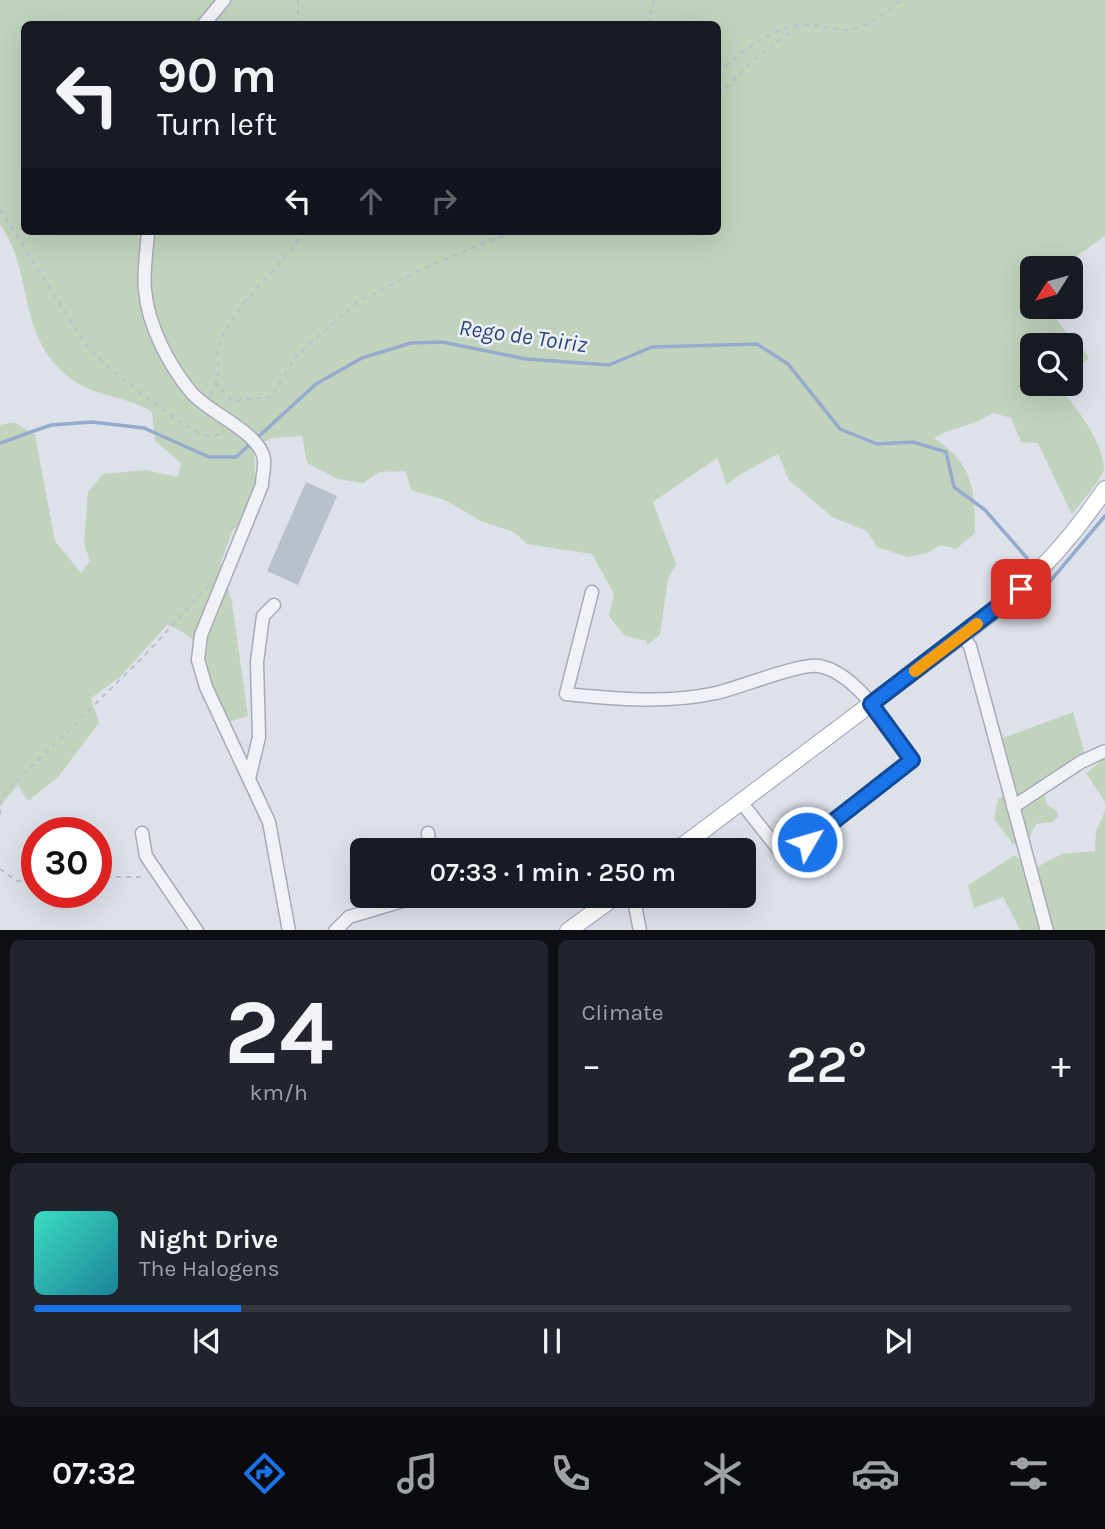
<!DOCTYPE html>
<meta charset="utf-8">
<style>
body{margin:0;font-family:Karla,sans-serif;background:#20242c;color:#f1f3f6;height:100vh;display:flex;flex-direction:column;font-size:26px;white-space:nowrap}
*{box-sizing:border-box;margin:0}
p{font-size:23px;color:#9ea1a6}
.icon{flex:none;width:38px;height:38px;fill:none;stroke:currentColor;stroke-width:2;stroke-linecap:round;stroke-linejoin:round}
.map{position:relative;height:930px;overflow:hidden}
.details{display:flex;flex-direction:column;gap:10px;padding:10px;background:#0d0f14;flex:1}
.details>*{flex:none}
.guide{position:absolute;left:21px;top:21px;width:700px;height:214px;border-radius:10px;box-shadow:0 7px 28px #0002;background:#171b24;color:#f1f3f6;overflow:hidden}
.needle{width:46px;rotate:233deg}
.fabs{position:absolute;left:1020px;top:256px;display:grid;gap:14px}
.fabs a{display:grid;place-items:center;width:63px;height:63px;border-radius:10px;background:#171b24;box-shadow:0 7px 28px #0002;font-size:35px}
.speed{position:absolute;left:21px;top:817px;display:flex;gap:14px;font-size:35px;font-weight:700;text-align:center}
.speed>*{display:grid;place-content:center;width:91px;height:91px;border-radius:50%;background:#171b24;box-shadow:0 7px 28px #0002;line-height:1}
.speed .limit{border:10px solid #d22;background:#fff;color:#111}
.pin{position:absolute;display:grid;place-items:center;width:60px;height:60px;color:#fff;margin:-30px;border-radius:14px;box-shadow:0 4px 10px #0006}
.me{position:absolute;width:77px;margin:-38px;rotate:52deg;stroke-linejoin:round;filter:drop-shadow(0 0 5px #0008)}
.turn{display:flex;align-items:center;gap:24px;height:147px;padding:0 21px;font-size:32px}
.turn .icon{width:91px;height:91px;stroke-width:2.5}
.turn b{display:block;font-size:49px;line-height:60px}
.lanes{display:flex;align-items:center;height:66px;padding:0 21px;background:#0003;justify-content:center;gap:35px;direction:ltr}
.lanes .off{opacity:.35}
.big{font-size:52px;font-weight:600;line-height:1.1}
.details .widget{flex:1;display:flex;flex-direction:column;justify-content:center;gap:10px;min-width:0;padding:0 24px;border-radius:10px;background:#20242c}
.details .dial{align-items:center;gap:0}
.dial b{font-size:91px;line-height:1}
.song{display:flex;align-items:center;gap:21px}
.cover{width:84px;height:84px;border-radius:10px;background:linear-gradient(135deg,hsl(170 70% 55%),hsl(190 70% 35%))}
.played{height:7px;border-radius:4px;background:linear-gradient(90deg,#1a73e8 20%,#363941 20%)}
.keys{display:flex;justify-content:space-around;direction:ltr}
.heat{display:flex;justify-content:space-between;align-items:center;font-size:38px;direction:ltr}
.details .tiles{flex:1;display:grid;gap:10px;grid-template-columns:1fr 1fr}
.widget:last-child{grid-column:span 2}
.trip{position:absolute;left:350px;top:838px;width:406px;height:70px;border-radius:10px;background:#171b24;box-shadow:0 7px 28px #0002;font-weight:600;line-height:70px;text-align:center}
.tab-bar{display:flex;height:112px;justify-content:space-around;align-items:center;background:#090b0e;color:#9ea1a6}
.tab-bar .icon{width:49px;height:49px}
.tab-bar .on{color:#1a73e8}
.tab-bar b{font-size:32px;color:#f1f3f6}
.map>svg:first-child{display:block}
.green{fill:#c1d3bd;fill-rule:evenodd}
.lines{fill:none;stroke-linecap:round;stroke-linejoin:round}
.stream{stroke:#94abcd;stroke-width:3.5}
.building{fill:#babfcc}
.minor-casing{stroke:#a6abb7;stroke-width:15}
.major-casing{stroke:#9ba3b6;stroke-width:18}
.path{stroke:#bbbfc8;stroke-width:2;stroke-dasharray:5 5;stroke-linecap:butt}
.minor{stroke:#f0f2f7;stroke-width:12}
.major{stroke:#fff;stroke-width:16}
.route-casing{stroke:#114b97;stroke-width:18}
.route{stroke:#1a73e8;stroke-width:12}
.slow{stroke:#f59e0b;stroke-width:12}
.labels{text-anchor:middle;dominant-baseline:central;stroke-width:5;stroke-linejoin:round;paint-order:stroke}
.water-label{font-size:23px;font-style:italic;fill:#2b4779;stroke:#edf0f6}
</style>
<div class="map">
<svg width="1105" height="931" viewBox="0 0 1105 931">
<rect width="100%" height="100%" fill="#dde1e9"/>
<path class="green" d="M0 0H1105V236L1060 268H1032V306H1048L1070 338 1076 339 1089 358 1071 374V345H1032V383H1061L1058 387C1074 403 1105 444 1104 470 1097 485 1082 501 1072 515L1038 443 1021 442 1011 418 993 413C974 426 955 426 934 438 973 464 975 488 975 533L956 549 941 545 927 553 907 557 877 547 867 531 832 517 789 480 778 454 739 475 727 485 717 458 653 502 676 564 668 579 660 635 647 645V641L625 636 609 616 614 594 592 554 527 544 514 532 481 521 445 500 411 490 406 471 380 472 363 483 338 479 307 463 302 436 273 438 254 446 256 494 246 515 232 532 221 562 232 603 248 716 230 722C225 713 218 703 213 693 199 660 207 639 167 625L120 677 91 698 99 723 58 777 28 801 18 785 0 806V425L14 422 35 435 55 541 81 573 90 561 84 543 88 492 103 474 146 470 178 477 181 463 155 441 152 412C129 397 98 397 76 382 14 341 36 274 0 224ZM24 24H718V231H24Z
M1073 712 1085 755 1043 787 1047 805 1056 810 1058 817 1053 822 1036 824 1025 846 1013 844 994 819 998 799 1014 790 995 741Z
M1105 758V802L1086 773Z
M1105 811V930H1020L1003 897 974 908 968 885 1015 855 1031 870 1062 854 1095 851 1096 832Z"/>
<g class="lines">
<path class="stream" d="M0 443 51 425 92 422 144 428 209 457H236L316 384 362 358 411 343 442 342 526 359 609 365 652 347 757 344 788 364 840 429 877 444 913 442 946 452 954 487 985 510 1027 558
M1047 585 1105 516"/>
</g>
<path class="building" d="M306 482 337 496 298 585 267 571Z"/>
<g class="lines">
<defs>
<path id="minor" d="M204 24 224 0
M148 231C147 250 143 271 145 290 148 325 168 364 191 392 208 413 260 432 264 459 265 467 262 477 262 485L201 635 198 660 206 687 269 822 289 931
M592 592 566 694C615 699 666 704 716 693 739 688 799 663 819 666 858 673 891 731 912 760L786 859 741 802
M962 635 970 646 1047 931
M249 779 259 737 257 662 263 616 274 605
M1013 807 1081 762 1105 751
M142 833 146 856 197 931
M428 833 430 850
M629 896 635 905 640 931
M335 931 349 917 419 896"/>
<path id="major" d="M677 850 1001 606C1042 571 1075 534 1105 489
M568 931 616 896"/>
</defs>
<use href="#minor" class="minor-casing"/>
<use href="#major" class="major-casing"/>
<path class="path" d="M298 0V24
M648 24 654 0
M718 73C738 54 773 27 801 25 815 24 831 29 845 30 865 30 886 13 901 0
M718 95 763 52 796 28
M0 209 87 347C103 365 189 434 209 436 214 436 220 434 225 432
M215 382 232 401 271 397 297 355 358 302 422 269 502 236 522 231H562
M211 395C213 389 217 381 218 375 220 366 216 356 218 348 232 302 281 272 303 231
M0 815 1 797 146 654 209 585
M0 869 17 881 37 880
M96 877H145"/>
<use href="#minor" class="minor"/>
<use href="#major" class="major"/>
</g>
<g class="lines">
<defs>
<path id="route" d="M807 842 912 760 871 704 1021 589"/>
</defs>
<use href="#route" class="route-casing"/>
<use href="#route" class="route"/>
<path class="slow" d="M915 671 977 624"/>
</g>
<g class="labels">
<g class="water-label">
<text transform="translate(523 336) rotate(8)">Rego de Toiriz</text>
</g>
</g>
</svg>
<div class="fabs">
<a><svg class="needle" viewBox="-14 -14 28 28"><path d="M0-13l5 13h-10z" fill="#e53935"/><path d="M0 13l5-13h-10z" fill="#9ea1a6"/></svg></a>
<a><svg class="icon" aria-label="search" viewBox="0 0 24 24"><circle cx="10" cy="10" r="6"/><path d="M15 15l6 6"/></svg></a>
</div>
<div class="speed"><div class="limit">30</div></div>
<div class="pin" style="left:1021px;top:589px;background:#d93025"><svg class="icon" aria-label="arrive" viewBox="0 0 24 24"><path d="M6 21V4h12l-3 4 3 4H6"/></svg></div>
<svg class="me" style="left:807px;top:842px" viewBox="-20 -20 40 40"><circle r="17" fill="#1a73e8" stroke="#fff" stroke-width="3"/><path d="M0-11L8 9 0 5-8 9z" fill="#fff"/></svg>
<div class="trip">07:33 · 1 min · 250 m</div>
<div class="guide">
<div class="turn"><svg class="icon" aria-label="left" viewBox="0 0 24 24"><path d="M17 20v-9H6M10 6l-5 5 5 5"/></svg><div><b>90 m</b>Turn left</div></div>
<div class="lanes"><svg class="icon" aria-label="left" viewBox="0 0 24 24"><path d="M17 20v-9H6M10 6l-5 5 5 5"/></svg><svg class="icon off" aria-label="ahead" viewBox="0 0 24 24"><path d="M12 20V5M6 11l6-6 6 6"/></svg><svg class="icon off" aria-label="right" viewBox="0 0 24 24"><path d="M7 20v-9h11M14 6l5 5-5 5"/></svg></div>
</div>
</div>
<section class="details">
<div class="tiles">
<div class="widget dial"><b>24</b><p>km/h</p></div>
<div class="widget"><p>Climate</p>
<div class="heat"><a>−</a><b class="big">22°</b><a>+</a></div>
</div>
<div class="widget">
<div class="song"><i class="cover"></i><div><b>Night Drive</b><p>The Halogens</p></div></div>
<div class="played"></div>
<div class="keys"><svg class="icon" aria-label="previous" viewBox="0 0 24 24"><path d="M18 5L8 12l10 7zM5 5v14"/></svg><svg class="icon" aria-label="pause" viewBox="0 0 24 24"><path d="M8 5v14M16 5v14"/></svg><svg class="icon" aria-label="next" viewBox="0 0 24 24"><path d="M6 5l10 7-10 7zM19 5v14"/></svg></div>
</div>
</div>
</section>
<nav class="tab-bar">
<b>07:32</b>
<svg class="icon on" aria-label="directions" viewBox="0 0 24 24"><path d="M12 3l9 9-9 9-9-9zM9 14v-3h6M13 9l2 2-2 2"/></svg>
<svg class="icon" aria-label="music" viewBox="0 0 24 24"><path d="M9 18V5l10-2v13"/><circle cx="6" cy="18" r="3"/><circle cx="16" cy="16" r="3"/></svg>
<svg class="icon" aria-label="phone" viewBox="0 0 24 24"><path d="M5 4h4l2 5-3 2q2 4 5 5l2-3 5 2v4C11 20 4 13 5 4z"/></svg>
<svg class="icon" aria-label="climate" viewBox="0 0 24 24"><path d="M12 3v18M4 7l16 10M4 17L20 7"/></svg>
<svg class="icon" aria-label="car" viewBox="0 0 24 24"><path d="M5 17H2v-5l4-1 3-4h7l3 4 3 1v5h-3M9 17h6M6 11h13"/><circle cx="7" cy="17" r="2"/><circle cx="17" cy="17" r="2"/></svg>
<svg class="icon" aria-label="filters" viewBox="0 0 24 24"><path d="M4 7h16M4 17h16"/><circle cx="9" cy="7" r="2"/><circle cx="15" cy="17" r="2"/></svg>
</nav>
